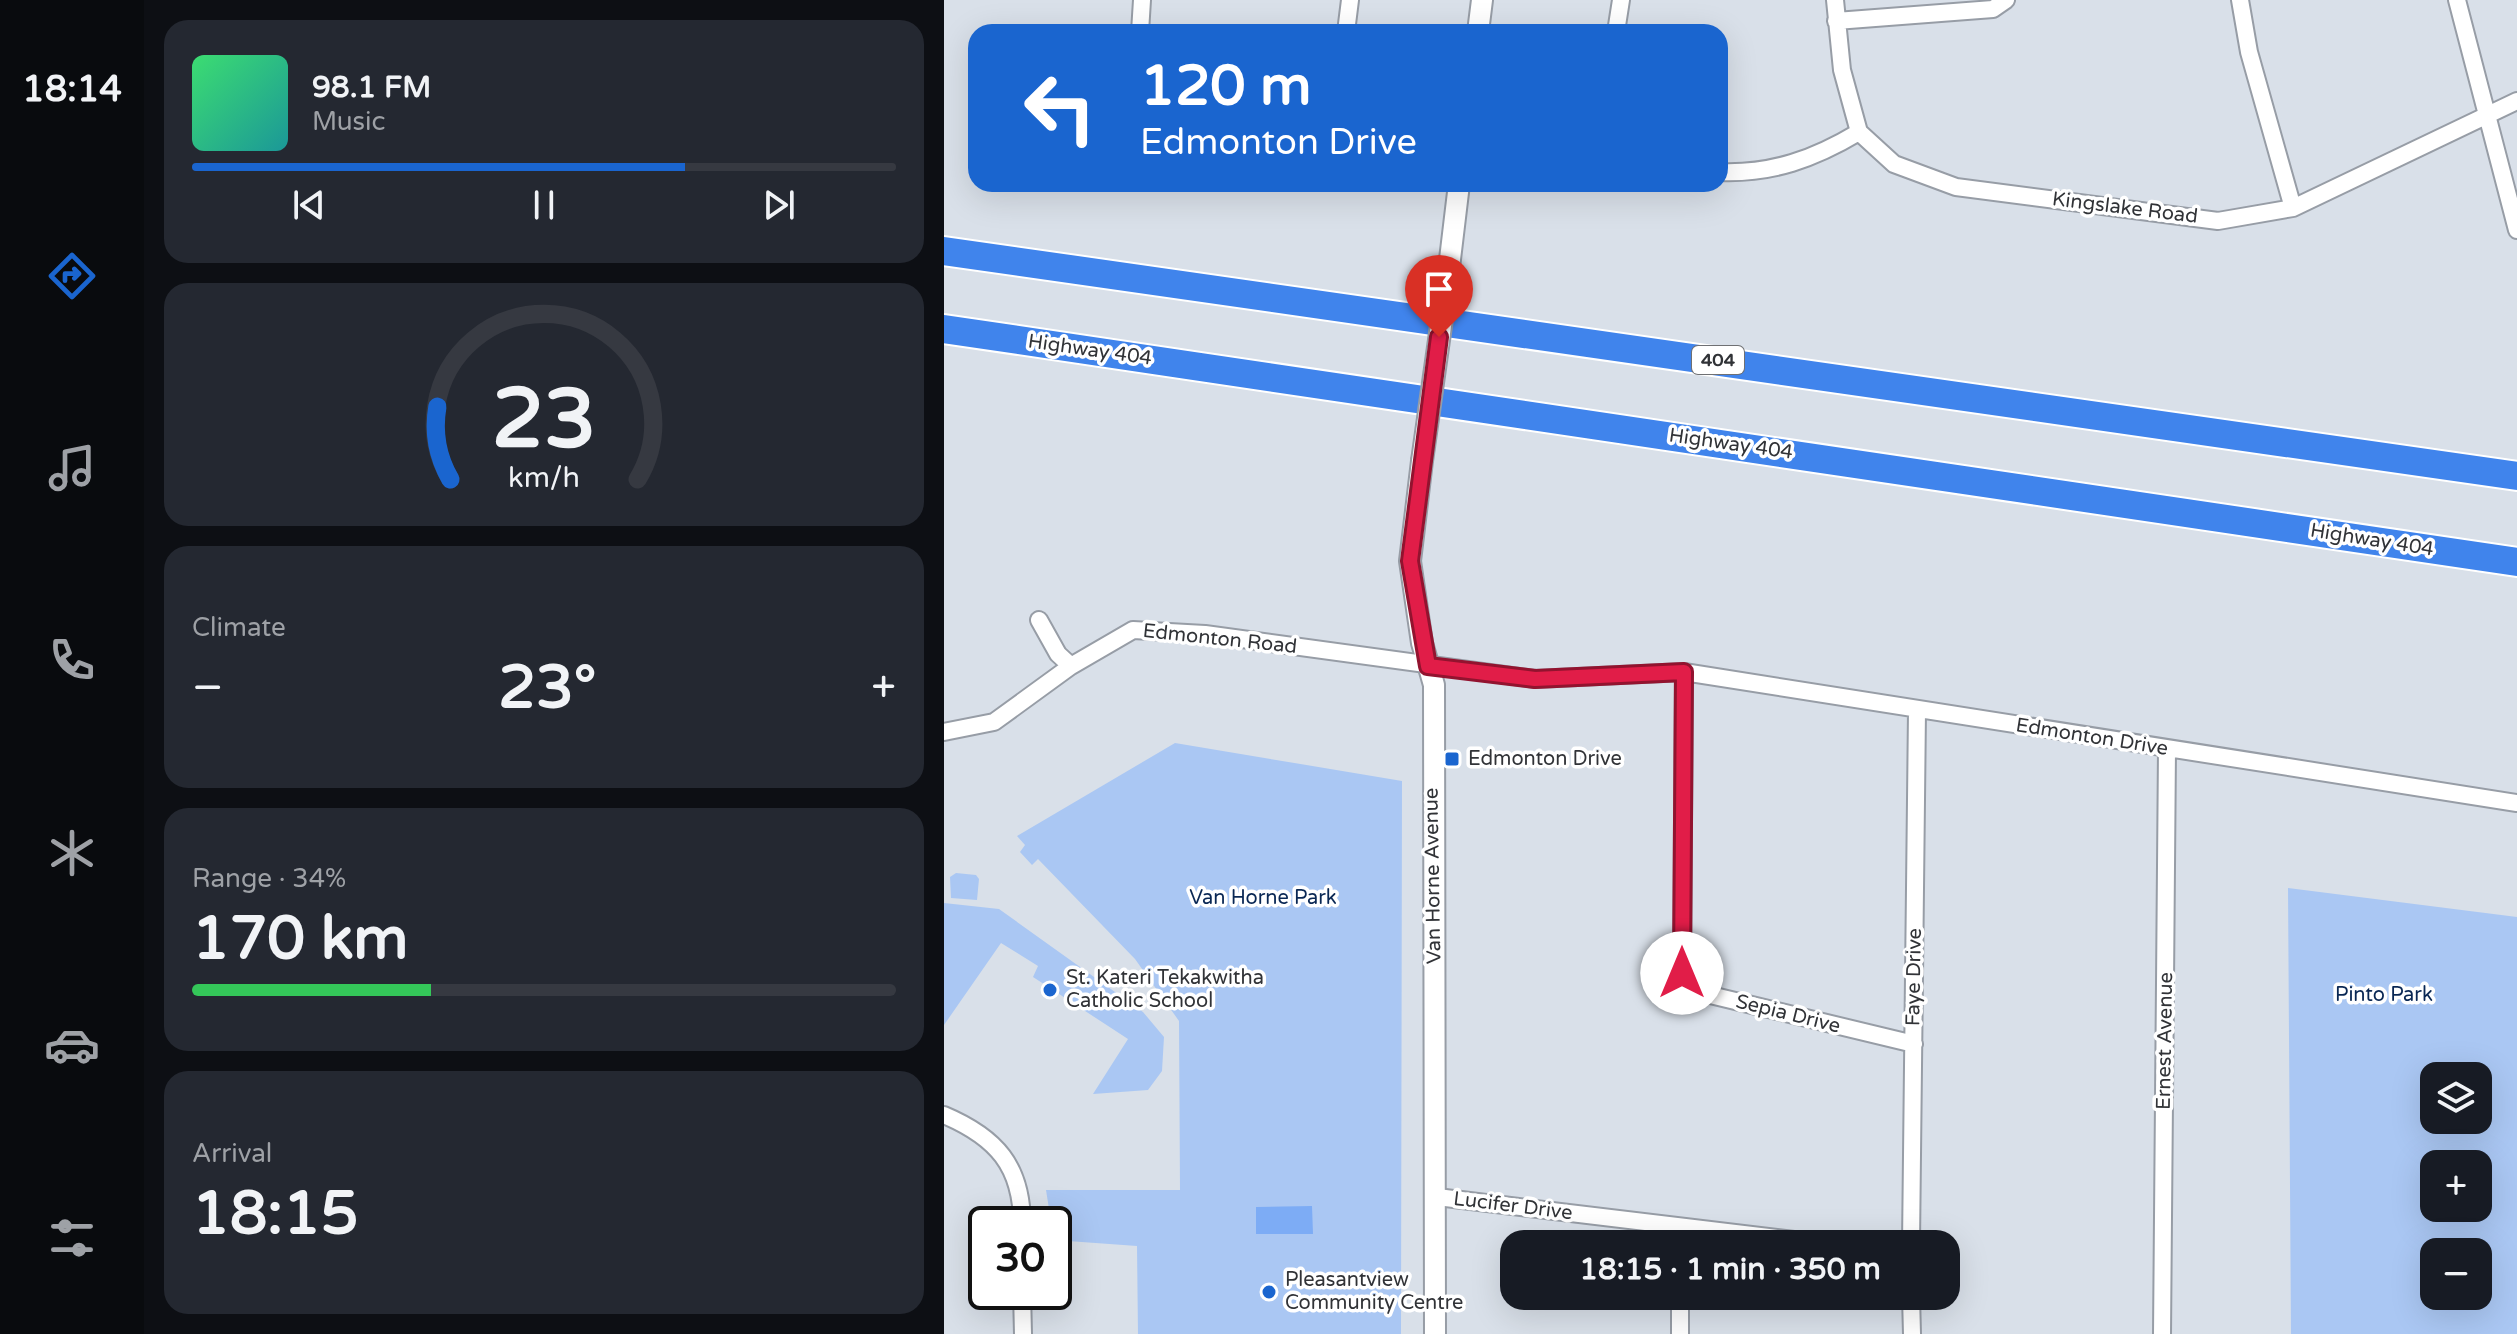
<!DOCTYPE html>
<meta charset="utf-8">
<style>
body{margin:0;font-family:"Varela Round",sans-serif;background:#242831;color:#f1f3f6;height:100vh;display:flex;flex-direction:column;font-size:30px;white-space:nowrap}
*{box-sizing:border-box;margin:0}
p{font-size:26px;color:#9ea1a6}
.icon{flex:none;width:44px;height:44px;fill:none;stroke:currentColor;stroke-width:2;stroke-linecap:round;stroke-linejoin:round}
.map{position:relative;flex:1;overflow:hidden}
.drawer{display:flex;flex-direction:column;gap:20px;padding:20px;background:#0d0f14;width:800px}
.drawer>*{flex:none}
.guide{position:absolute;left:24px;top:24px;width:760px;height:168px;border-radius:24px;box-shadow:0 8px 32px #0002;background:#1a65cf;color:#fff;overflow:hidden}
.buttons{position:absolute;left:1476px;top:1062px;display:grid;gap:16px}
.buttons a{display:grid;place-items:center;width:72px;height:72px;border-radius:16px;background:#171b24;box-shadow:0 8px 32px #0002;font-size:40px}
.speed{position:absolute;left:24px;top:1206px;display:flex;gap:16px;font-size:40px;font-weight:700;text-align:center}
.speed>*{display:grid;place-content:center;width:104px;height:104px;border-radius:50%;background:#171b24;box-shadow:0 8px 32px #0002;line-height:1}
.speed .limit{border:4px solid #111;border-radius:12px;background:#fff;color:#111}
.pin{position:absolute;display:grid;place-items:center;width:68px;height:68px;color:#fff;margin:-82px -34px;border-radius:50% 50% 50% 0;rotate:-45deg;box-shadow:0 0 8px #0007}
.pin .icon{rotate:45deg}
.me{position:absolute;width:88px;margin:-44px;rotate:0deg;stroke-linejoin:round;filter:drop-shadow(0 0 6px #0008)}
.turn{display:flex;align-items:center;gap:28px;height:168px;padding:0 40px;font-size:36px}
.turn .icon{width:104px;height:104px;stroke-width:2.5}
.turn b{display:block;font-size:56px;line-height:68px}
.big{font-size:60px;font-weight:800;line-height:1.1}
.drawer .card{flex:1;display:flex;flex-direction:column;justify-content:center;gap:12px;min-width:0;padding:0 28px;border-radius:24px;background:#242831}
.drawer .dial{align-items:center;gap:0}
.dial svg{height:208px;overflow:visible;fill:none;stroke:#363941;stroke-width:7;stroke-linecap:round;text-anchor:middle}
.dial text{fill:#f1f3f6;stroke:none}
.song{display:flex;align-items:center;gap:24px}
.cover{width:96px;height:96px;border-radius:12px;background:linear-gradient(135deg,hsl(140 70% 55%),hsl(180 70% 35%))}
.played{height:8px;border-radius:4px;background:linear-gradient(90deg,#1a65cf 70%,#363941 70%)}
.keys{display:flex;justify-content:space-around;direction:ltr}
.heat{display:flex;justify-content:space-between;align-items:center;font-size:44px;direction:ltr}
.charge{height:12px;border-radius:6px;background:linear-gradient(90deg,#34c759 34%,#363941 0)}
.trip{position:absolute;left:556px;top:1230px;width:460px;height:80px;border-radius:24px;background:#171b24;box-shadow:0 8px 32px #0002;font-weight:800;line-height:80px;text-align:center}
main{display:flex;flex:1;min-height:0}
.dock{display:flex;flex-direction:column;width:144px;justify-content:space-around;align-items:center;background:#090b0e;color:#9ea1a6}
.dock .icon{width:56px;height:56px}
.dock .on{color:#1a65cf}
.dock b{font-size:36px;color:#f1f3f6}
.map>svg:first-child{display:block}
.green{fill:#aac7f3;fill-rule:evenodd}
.water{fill:#7dacf5}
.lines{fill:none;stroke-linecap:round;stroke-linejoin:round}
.minor-casing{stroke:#979da6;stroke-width:20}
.tertiary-casing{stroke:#979da6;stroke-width:24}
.motorway-casing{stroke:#fff;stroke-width:32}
.minor{stroke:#fff;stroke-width:16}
.tertiary{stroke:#fff;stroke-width:20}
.motorway{stroke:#4084ec;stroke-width:28}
.tertiary-bridge-casing{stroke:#979da6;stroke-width:24;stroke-linecap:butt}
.tertiary-bridge{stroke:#fff;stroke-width:20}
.route-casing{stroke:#92132f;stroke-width:20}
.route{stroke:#e11d48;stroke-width:14}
.poi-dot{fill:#1a65cf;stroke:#fff;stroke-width:3}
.labels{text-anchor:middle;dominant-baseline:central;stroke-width:7;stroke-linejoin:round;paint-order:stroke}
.shield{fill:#fff;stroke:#6f7073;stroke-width:2}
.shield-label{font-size:18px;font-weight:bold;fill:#313337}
.street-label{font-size:20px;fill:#313337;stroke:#fff}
.poi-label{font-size:20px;fill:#313337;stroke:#fff;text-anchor:start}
.park-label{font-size:20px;fill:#092754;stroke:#fff}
</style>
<main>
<nav class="dock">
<b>18:14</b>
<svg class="icon on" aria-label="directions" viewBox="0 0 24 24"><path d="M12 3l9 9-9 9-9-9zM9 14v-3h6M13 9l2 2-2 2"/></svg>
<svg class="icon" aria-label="music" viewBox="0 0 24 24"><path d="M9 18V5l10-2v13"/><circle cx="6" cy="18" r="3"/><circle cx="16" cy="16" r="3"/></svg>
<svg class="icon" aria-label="phone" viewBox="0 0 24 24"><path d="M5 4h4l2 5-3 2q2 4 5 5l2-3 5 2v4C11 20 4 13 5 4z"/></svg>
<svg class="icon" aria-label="climate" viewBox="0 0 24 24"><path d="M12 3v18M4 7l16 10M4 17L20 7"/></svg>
<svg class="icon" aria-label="car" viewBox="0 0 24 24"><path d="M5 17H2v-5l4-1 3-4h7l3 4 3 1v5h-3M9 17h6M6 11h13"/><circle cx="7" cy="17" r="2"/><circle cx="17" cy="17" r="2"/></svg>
<svg class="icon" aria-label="filters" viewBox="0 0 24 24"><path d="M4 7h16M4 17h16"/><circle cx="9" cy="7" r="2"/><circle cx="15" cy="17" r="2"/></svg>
</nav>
<section class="drawer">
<div class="card">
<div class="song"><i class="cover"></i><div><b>98.1 FM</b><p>Music</p></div></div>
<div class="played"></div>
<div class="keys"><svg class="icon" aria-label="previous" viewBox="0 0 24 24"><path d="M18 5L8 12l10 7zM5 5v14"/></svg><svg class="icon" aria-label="pause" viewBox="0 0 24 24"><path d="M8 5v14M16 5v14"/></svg><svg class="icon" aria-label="next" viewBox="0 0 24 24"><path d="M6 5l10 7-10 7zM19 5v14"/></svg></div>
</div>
<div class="card dial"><svg viewBox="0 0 100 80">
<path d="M14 69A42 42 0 1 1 86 69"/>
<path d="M14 69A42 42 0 0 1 9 41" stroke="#1a65cf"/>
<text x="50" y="56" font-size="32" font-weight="700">23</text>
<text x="50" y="72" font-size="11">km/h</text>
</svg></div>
<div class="card"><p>Climate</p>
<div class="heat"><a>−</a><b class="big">23°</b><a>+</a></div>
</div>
<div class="card"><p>Range · 34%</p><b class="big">170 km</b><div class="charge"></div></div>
<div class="card"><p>Arrival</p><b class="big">18:15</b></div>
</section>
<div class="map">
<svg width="1573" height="1334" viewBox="0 0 1573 1334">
<rect width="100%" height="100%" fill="#d9e0e9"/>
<path class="green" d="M231 743 458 781 457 1334H194L193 1246 110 1240 102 1190H236L235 1021 191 959 94 859 88 865 76 852 81 845 73 836Z
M12 873 32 875 35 879 33 900 7 898 6 877Z
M1344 888 1573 917V1334H1347ZM1490 1076H1534V1120H1490ZM1490 1164H1534V1208H1490ZM1490 1252H1534V1296H1490Z
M0 903 55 909 199 1012 220 1037 218 1071 204 1090 149 1094 184 1039 89 977 94 966 57 943 0 1025Z"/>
<path class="water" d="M368 1206 369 1234H312V1207Z"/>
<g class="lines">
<defs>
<path id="minor" d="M891 0 898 70 915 132 950 164 1012 187 1274 221 1349 208 1573 101
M1296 0 1305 52 1349 208
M1513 0 1573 230
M892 21 1049 9 1062 0
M196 32 198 0
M402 32 406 0
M672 32 677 0
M776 172C828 174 870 159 915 132
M95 620 114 654 127 666
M740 672 738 973 758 993 970 1044
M0 732 50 722 127 666 189 630 261 634 591 679 740 672 1573 803
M0 1115C52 1137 78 1166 78 1224
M493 1197 884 1244
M735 1227V1244
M967 1244 973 711
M78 1292 79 1334
M736 1296V1334
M967 1296 968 1334
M1218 1334 1223 749"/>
<path id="tertiary" d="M534 32 538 0
M504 276 515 184
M478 461 466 561 478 643 490 685 491 1334"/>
<path id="motorway" d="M0 251 1573 476
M0 329 1573 562"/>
</defs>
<use href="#minor" class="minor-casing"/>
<use href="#tertiary" class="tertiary-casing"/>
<use href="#motorway" class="motorway-casing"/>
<use href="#minor" class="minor"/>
<use href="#tertiary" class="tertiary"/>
<use href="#motorway" class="motorway"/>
<defs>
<path id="tertiary-bridge" d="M478 461 504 276"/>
</defs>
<use href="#tertiary-bridge" class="tertiary-bridge-casing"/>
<use href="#tertiary-bridge" class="tertiary-bridge"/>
</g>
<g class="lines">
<defs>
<path id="route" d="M495 337 466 561 484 666 591 679 740 672 738 973"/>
</defs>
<use href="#route" class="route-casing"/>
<use href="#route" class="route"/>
</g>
<g class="poi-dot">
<rect x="500" y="751" width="16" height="16" rx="4"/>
<circle cx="106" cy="990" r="8"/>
<circle cx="325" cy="1292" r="8"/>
</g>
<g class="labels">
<rect class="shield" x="748" y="346" width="52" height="28" rx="6"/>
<g class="shield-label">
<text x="774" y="360">404</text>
</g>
<g class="street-label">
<text transform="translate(1181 208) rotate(7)">Kingslake Road</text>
<text transform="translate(146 350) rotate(8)">Highway 404</text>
<text transform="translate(787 444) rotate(8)">Highway 404</text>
<text transform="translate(1428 540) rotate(9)">Highway 404</text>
<text transform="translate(276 639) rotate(6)">Edmonton Road</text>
<text transform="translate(1148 737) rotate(9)">Edmonton Drive</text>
<text transform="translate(489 876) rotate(-91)">Van Horne Avenue</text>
<text transform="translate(970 977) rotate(-89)">Faye Drive</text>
<text transform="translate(844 1014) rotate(14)">Sepia Drive</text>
<text transform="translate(1221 1041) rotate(-89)">Ernest Avenue</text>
<text transform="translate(569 1206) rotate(7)">Lucifer Drive</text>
</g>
<g class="poi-label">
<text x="524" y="759">Edmonton Drive</text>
<text x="122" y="978">St. Kateri Tekakwitha<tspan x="122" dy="23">Catholic School</tspan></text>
<text x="341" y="1280">Pleasantview<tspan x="341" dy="23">Community Centre</tspan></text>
</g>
<g class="park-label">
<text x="319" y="898">Van Horne Park</text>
<text x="1440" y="995">Pinto Park</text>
</g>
</g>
</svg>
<div class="buttons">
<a><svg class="icon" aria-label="layers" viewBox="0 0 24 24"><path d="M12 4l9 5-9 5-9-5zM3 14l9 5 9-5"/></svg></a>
<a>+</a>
<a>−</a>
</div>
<div class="speed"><div class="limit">30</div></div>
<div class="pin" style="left:495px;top:337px;background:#d93025"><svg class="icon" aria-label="arrive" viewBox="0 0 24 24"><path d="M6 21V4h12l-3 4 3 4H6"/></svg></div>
<svg class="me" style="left:738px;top:973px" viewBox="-20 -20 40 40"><circle r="19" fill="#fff"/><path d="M0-13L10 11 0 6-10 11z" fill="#e11d48"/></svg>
<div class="trip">18:15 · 1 min · 350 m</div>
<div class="guide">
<div class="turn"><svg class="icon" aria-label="left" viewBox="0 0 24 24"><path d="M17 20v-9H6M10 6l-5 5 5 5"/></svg><div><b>120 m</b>Edmonton Drive</div></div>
</div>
</div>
</main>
